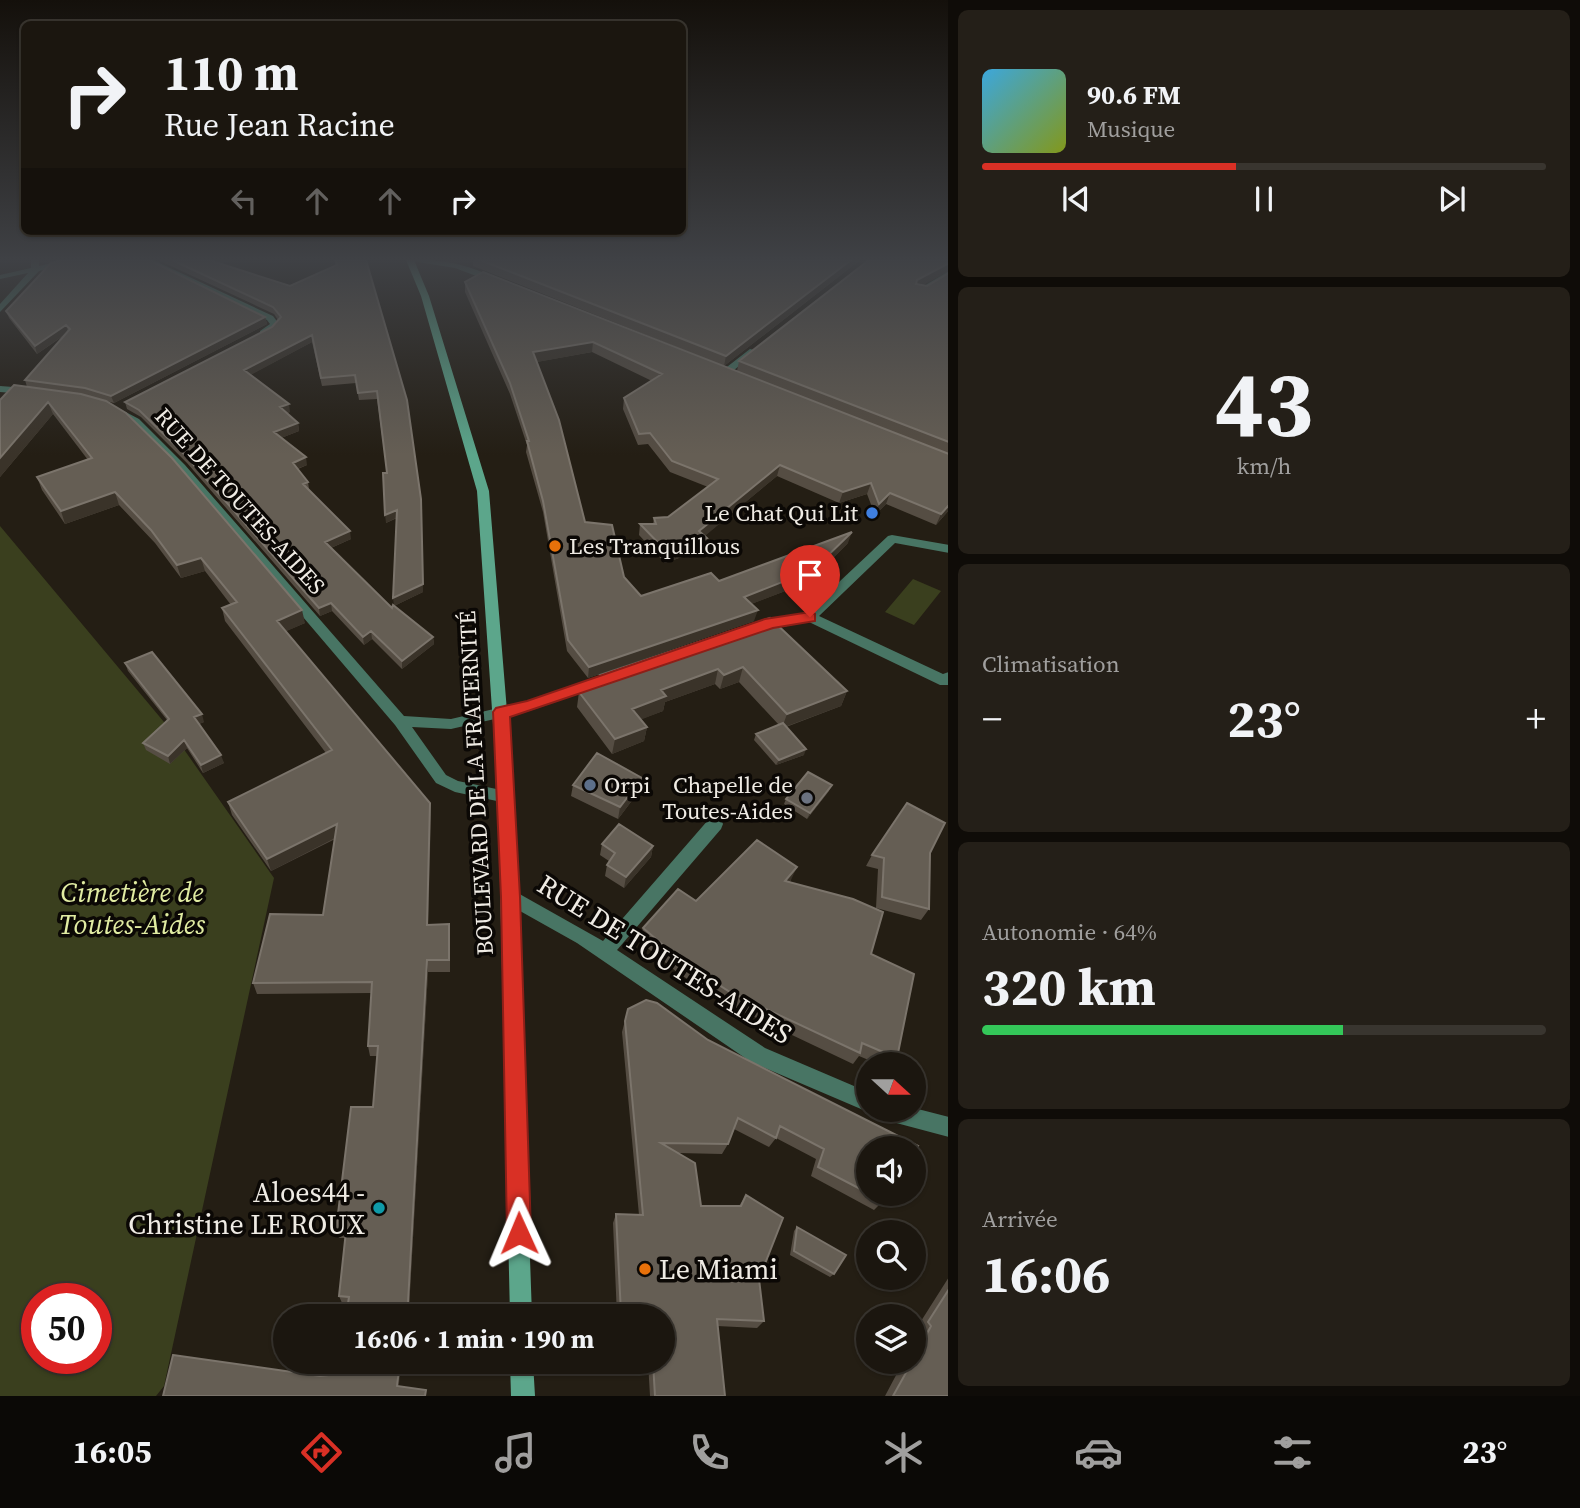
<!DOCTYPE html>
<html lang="fr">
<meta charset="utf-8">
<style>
body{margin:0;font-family:"Source Serif 4",serif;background:#241f18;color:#f1f3f6;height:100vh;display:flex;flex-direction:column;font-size:26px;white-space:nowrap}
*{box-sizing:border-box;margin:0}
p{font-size:23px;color:#a09f9e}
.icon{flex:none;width:38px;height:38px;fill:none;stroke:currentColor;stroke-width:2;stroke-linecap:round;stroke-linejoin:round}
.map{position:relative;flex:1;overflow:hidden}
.drawer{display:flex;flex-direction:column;gap:10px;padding:10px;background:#0f0c08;width:632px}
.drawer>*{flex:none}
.top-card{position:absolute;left:21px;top:21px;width:665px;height:214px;border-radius:10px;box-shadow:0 2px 5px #0004,0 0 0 2px #39352f;background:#1b160f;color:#f1f3f6;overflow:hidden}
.needle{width:46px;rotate:111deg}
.tools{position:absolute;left:856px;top:1052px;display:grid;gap:14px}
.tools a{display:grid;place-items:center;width:70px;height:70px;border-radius:50%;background:#1b160f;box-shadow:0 2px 5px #0004,0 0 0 2px #39352f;font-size:35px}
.speed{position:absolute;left:21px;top:1283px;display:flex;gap:14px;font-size:35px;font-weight:700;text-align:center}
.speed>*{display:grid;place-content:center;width:91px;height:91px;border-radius:50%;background:#1b160f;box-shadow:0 2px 5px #0004,0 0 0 2px #39352f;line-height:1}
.speed .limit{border:10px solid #d22;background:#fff;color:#111}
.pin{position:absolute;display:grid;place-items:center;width:60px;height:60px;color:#fff;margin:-72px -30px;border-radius:50% 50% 50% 0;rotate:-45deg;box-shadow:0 0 7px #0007}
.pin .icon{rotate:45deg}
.me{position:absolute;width:77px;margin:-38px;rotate:359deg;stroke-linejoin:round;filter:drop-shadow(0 0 5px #0008)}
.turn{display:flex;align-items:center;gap:24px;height:147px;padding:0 28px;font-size:32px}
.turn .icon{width:91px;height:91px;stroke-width:2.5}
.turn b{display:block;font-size:49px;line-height:60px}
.lanes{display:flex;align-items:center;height:66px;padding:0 28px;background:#0003;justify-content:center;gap:35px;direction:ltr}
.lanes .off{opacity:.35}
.big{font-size:52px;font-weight:700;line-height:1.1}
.drawer .widget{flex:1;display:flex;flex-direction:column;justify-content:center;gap:10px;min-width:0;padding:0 24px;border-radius:10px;background:#241f18}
.drawer .dial{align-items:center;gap:0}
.dial b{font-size:91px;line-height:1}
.song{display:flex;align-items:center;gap:21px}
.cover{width:84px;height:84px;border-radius:10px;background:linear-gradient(135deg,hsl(200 70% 55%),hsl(70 70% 35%))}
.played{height:7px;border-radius:4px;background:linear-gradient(90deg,#d93025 45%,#39352f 45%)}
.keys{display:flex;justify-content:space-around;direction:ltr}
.heat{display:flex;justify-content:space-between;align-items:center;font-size:38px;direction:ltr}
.charge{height:10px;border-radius:5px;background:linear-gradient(90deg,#34c759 64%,#39352f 0)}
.trip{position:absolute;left:273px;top:1304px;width:402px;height:70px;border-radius:35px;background:#1b160f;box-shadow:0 2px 5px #0004,0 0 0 2px #39352f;font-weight:700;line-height:70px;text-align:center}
.menu{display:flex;height:112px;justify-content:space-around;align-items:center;background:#0b0906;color:#a09f9e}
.menu .icon{width:49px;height:49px}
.menu .selected{color:#d93025}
.menu b{font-size:32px;color:#f1f3f6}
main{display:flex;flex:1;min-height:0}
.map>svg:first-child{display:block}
.green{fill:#3a3f1e;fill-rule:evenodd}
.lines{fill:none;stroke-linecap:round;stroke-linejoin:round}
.street{fill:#487564;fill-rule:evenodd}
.secondary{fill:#5ca68b;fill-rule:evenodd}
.wall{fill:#554d43}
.shaded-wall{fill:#3a3329}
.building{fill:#655e54;stroke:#7b746b;stroke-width:2}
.route{fill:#d93025;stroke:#8d1f18;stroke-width:2}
.shop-dot{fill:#3f7fe0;stroke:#0b0805;stroke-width:2.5}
.food-dot{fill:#e8710a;stroke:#0b0805;stroke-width:2.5}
.service-dot{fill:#5c6f8a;stroke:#0b0805;stroke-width:2.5}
.worship-dot{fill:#6b7280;stroke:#0b0805;stroke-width:2.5}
.culture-dot{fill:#0f9aa8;stroke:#0b0805;stroke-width:2.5}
.labels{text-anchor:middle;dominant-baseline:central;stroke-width:7;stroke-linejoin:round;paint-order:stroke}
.street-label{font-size:23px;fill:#efebe4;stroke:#0b0805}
.poi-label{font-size:23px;fill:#efebe4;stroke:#0b0805;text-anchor:end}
.near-park-label{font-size:28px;font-style:italic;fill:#e1eca2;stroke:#0b0805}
.near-street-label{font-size:28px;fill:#efebe4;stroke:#0b0805}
.near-poi-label{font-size:28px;fill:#efebe4;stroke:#0b0805;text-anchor:end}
</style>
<main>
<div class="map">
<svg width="949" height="1396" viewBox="0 0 949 1396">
<rect width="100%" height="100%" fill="#241e14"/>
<path class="green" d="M0 526 169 728 274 878 164 1386 156 1396H0ZM37 1298H96V1358H37Z
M913 579 941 591 914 625 885 612Z"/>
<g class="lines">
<path class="street" d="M31 260H39V266L66 260H79L39 271 0 312V304L28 273 0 279V275L31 268Z
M143 260H153L273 316 279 324 266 335H260V331L270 324 267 320Z
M406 260C436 258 473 264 499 281L495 283 455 268Z
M949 271V277L926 291 919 289Z
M750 349 758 351 729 374H723V370Z
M0 386 27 388 32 391 27 394 0 392Z
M118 408 139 419 185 465 404 716 451 719 528 701 615 672 622 677 620 680 529 711 451 729 412 727 446 775 458 781 506 791 511 793 514 797 511 801 506 803 455 792 436 783 395 725 177 469 131 423 114 413 113 411Z
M892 535 949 545V553L895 543 819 616 943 674 949 672V685H940L809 622 760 631 755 630 753 627 755 624 806 613 888 536Z
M715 818 721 819 723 824 721 829 617 950 765 1048 868 1092V1110H873L868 1112 751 1062 577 943 504 902 502 897 504 892 510 890 516 892 603 941 709 819Z
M914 1108 949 1117V1137L885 1120 878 1117 875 1110H914Z"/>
<path class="secondary" d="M406 260H414L429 296 489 491 514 797 532 1316H510L498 797 477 491 421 296Z
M510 1362H533L535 1396H511Z"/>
</g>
<path class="wall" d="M158 260H232L221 264 290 286 336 266 334 260H366L423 592 394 606 397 518 386 523 387 473 377 399 359 400 356 383 322 386 312 342 250 375 290 412 287 413 298 423 299 431 281 438 307 465 298 469 308 482 309 489 351 539 331 548 392 608 433 637 434 644 402 669 372 639 364 645 332 611 320 616 187 463 141 417 127 409 125 402 272 327 278 320 274 314Z
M473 260H860L724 366 473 266Z
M949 260V271L922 285 927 286 949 273V510L936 525 886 504 875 515 867 494 839 503 777 476 704 536V549L665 563 639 535 640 524H653L654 518 668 517 708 487 670 472 648 444 638 445 623 409 624 398 652 381 592 352 536 362 585 522 624 577 641 596 719 581 848 543 809 582 751 604 754 621 588 678 567 651 543 512 526 452 527 445 510 394 465 292V282L737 371 739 361Z
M6 311 265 317 267 324 114 403 83 395 305 623 286 631 430 803 428 925 450 936V972H428L409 1309 342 1303 339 1296 345 1238H339L336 1230 373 1107 377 1056H370L368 1046 372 993 257 994 253 983 323 915 335 839 271 871 232 815 228 802 326 753 225 621 222 608 231 605 205 571 181 578 155 543 119 505 65 524 42 490 37 477 88 460 53 414 0 477V400L27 387 25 380 66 334 37 354 9 318Z
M770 618 847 691 841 706 786 727 804 755 776 765 754 740 756 734 779 725 739 682 720 689 715 684 665 702 663 711 641 719 647 727 644 741 612 754 577 707 579 692 598 685 600 675Z
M125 663 204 722 199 724 224 763 203 773 187 748 170 764 146 750 143 743 167 720 128 671Z
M573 785 640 790 618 819 571 796Z
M829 791 807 819 784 804 786 799Z
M602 844 653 846 651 857 624 888 605 876 607 865 609 861 600 855Z
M930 853 929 909 921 920 876 908 878 869 866 866 872 855Z
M791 880 790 882 871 954 897 1058 892 1064H878L859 1056 853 1064 725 1003 678 973 639 941 643 928 696 901Z
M657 1003 883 1201 874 1210 811 1176 816 1159 776 1138 769 1147 734 1129 728 1144 722 1154 678 1153 701 1206H739L746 1195 759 1279 764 1321 757 1328 717 1326 725 1396H650L648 1362H663V1316H617L613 1223 616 1214 639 1215 622 1032 628 1009Z
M797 1227 834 1274 830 1277 790 1255 794 1231Z
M949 1277V1396H885L903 1362H914V1343L919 1333 916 1329Z"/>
<path class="shaded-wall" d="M214 260H232L213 268 212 261Z
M851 260H860L724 366 726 356Z
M949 263V271L914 290 917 280Z
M265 317 267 324 114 403 111 396Z
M66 325 68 332 37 354 35 346Z
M312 335V342L245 378 244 370Z
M593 342 592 352 532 363 533 352Z
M48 402 53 414 0 477V458Z
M289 404 290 412 281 415 280 407Z
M298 423 299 431 276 440 274 432Z
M306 457 307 465 294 470 293 463Z
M780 465 777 476 699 541 707 538 704 549 665 563 667 552 699 531Z
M871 483 867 494 839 503 843 492Z
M115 492 119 505 65 524 61 511Z
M890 493 886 504 875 515 879 504Z
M421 499 423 592 394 606 393 598Z
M949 505V510L936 525 941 514Z
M397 510 398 517 386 523 385 515Z
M350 531 351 539 326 550 325 542Z
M852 532 848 543 809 582 741 608 744 597Z
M201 558 205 571 181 578 177 565Z
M331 603 332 611 320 616 319 608Z
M302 610 305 623 280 634 277 621Z
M758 610 754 621 588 678 589 667Z
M371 631 372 639 364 645 363 637Z
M433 637 434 644 402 669V661Z
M743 667 739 682 720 689 724 675Z
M718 669 715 684 665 702 663 711 630 724 632 709 661 690Z
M847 691 841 706 782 728 787 714Z
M202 714 204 722 197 725 194 717Z
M647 727 644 741 612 754 615 739Z
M184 740 187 748 170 764 168 756Z
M806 749 804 755 776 765 779 760Z
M221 755 224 763 203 773 201 765Z
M642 778 640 790 618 819 620 807Z
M832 785 829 791 807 819 810 813Z
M430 803 431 815 428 936 427 925Z
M337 824 339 836 271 871 267 859Z
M653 846 651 857 624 888 626 877Z
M797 867 791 880 780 893 785 881Z
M427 960 428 972 409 1309 408 1316H406Z
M400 1362H402L398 1391 397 1386Z"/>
<path class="building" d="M62 260H149L265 317 111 396 85 388 25 380 70 329 66 325 35 346 6 311 51 263Z
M172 260H214L212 261 290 286 337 265 335 260H366L407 400 421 499 423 584 393 598 397 510 385 515 383 473H387L377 391 358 393 355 375 321 378 312 335 244 370 289 404 280 407 298 423 274 432 306 457 293 463 308 482 303 484 350 531 325 542 392 608 393 605 433 637 402 661 371 631 363 637 331 603 319 608 185 455 139 410 125 402 272 327 281 317 273 307Z
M480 260H851L726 356Z
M869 260H949V263L917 280 916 284 927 286 949 273V442L739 361Z
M483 272 949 454V505L941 514 890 493 879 504 871 483 843 492 780 465 699 531 707 538 667 552 640 524H656L654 518 668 517 718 479 672 461 650 433 639 434 624 398 662 374 593 342 533 352 559 420 585 522 612 525 624 577 641 596 711 573 719 581 852 532 813 570 744 597 758 610 589 667 568 640 543 501 527 441H529L510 383 465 282Z
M14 385 81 394 106 401 126 413 172 458 302 610 277 621 430 803 427 925 449 924V960H427L408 1303 406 1316H346L349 1297 339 1296 346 1231 336 1230 351 1107H373L378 1046H368L372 982 253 983 270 914 323 915 337 824 267 859 228 802 332 750 222 608 237 602 201 558 177 565 151 530 115 492 61 511 37 477 92 458 48 402 0 458V400Z
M770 618 847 691 787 714 743 667 724 675 718 669 661 690 666 696 632 709 647 727 615 739 579 692 605 683 600 675Z
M152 652 202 714 194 717 221 755 201 765 184 740 168 756 143 743 169 719 125 663Z
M783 723 806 749 779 760 756 734Z
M597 753 642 778 620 807 573 785Z
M808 772 832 785 810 813 786 799Z
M907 803 945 823 930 853 929 909 882 897 884 858 872 855Z
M619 824 653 846 626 877 607 865 615 853 602 844Z
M757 840 797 867 785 881 853 899 883 912 871 954 914 974 897 1058 862 1043 860 1053 730 992 682 961 643 928 678 889 696 901Z
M646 1000 657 1003 708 1040 918 1146 914 1152V1148H868V1193L818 1167 824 1149 780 1126 776 1138 738 1118 728 1144 661 1143 695 1163 701 1206H741L746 1195 783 1218 759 1279 764 1321 717 1319 725 1396H655L653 1362H663V1316L621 1313 616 1214 643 1215 625 1021 628 1009Z
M869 1194H887L883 1201Z
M797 1227 846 1255 834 1274 794 1251Z
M949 1289V1396H893L912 1362H914V1358L931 1326 928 1322Z
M173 1355 320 1376 337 1374 339 1362H400L397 1386 426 1390 425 1396H163Z"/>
<linearGradient id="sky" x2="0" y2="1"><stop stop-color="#14100b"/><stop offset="0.57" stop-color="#3f4145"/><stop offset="1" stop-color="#3f4145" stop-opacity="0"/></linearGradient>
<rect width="949" height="455" fill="url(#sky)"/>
<path class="route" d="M810 612 815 614V621L773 628 510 717 520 897 531 1233 527 1241 519 1245 510 1241 507 1233 501 897 493 712 496 708 527 701 765 619Z"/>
<circle class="shop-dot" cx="872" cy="513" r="7"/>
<g class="food-dot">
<circle cx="555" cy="546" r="7"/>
<circle cx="645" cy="1269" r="7"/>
</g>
<circle class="service-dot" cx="590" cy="785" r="7"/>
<circle class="worship-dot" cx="807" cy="798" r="7"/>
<circle class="culture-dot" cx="379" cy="1208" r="7"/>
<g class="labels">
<g class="street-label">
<text transform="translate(240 501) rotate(48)">RUE DE TOUTES-AIDES</text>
<text transform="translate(476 783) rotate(-93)">BOULEVARD DE LA FRATERNITÉ</text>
</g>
<g class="poi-label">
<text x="858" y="513">Le Chat Qui Lit</text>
<text x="569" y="546" text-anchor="start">Les Tranquillous</text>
<text x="604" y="785" text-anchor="start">Orpi</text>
<text x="793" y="785">Chapelle de<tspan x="793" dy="26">Toutes-Aides</tspan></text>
</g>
<g class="near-park-label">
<text x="132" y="892">Cimetière de<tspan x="132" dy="32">Toutes-Aides</tspan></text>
</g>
<g class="near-street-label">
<text transform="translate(665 959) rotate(32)">RUE DE TOUTES-AIDES</text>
</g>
<g class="near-poi-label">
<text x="365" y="1192">Aloes44 -<tspan x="365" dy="32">Christine LE ROUX</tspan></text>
<text x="659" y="1269" text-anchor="start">Le Miami</text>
</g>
</g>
</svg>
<div class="tools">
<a><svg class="needle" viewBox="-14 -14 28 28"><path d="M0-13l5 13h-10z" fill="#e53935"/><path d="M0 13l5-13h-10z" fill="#a09f9e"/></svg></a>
<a><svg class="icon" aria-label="sound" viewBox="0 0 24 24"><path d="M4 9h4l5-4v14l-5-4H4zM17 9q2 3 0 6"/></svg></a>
<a><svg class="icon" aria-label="search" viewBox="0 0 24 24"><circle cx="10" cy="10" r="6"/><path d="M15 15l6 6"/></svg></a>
<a><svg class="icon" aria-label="layers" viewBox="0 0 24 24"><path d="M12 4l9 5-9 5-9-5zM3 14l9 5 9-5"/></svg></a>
</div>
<div class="speed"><div class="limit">50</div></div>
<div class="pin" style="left:810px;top:617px;background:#d93025"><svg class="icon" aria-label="arrive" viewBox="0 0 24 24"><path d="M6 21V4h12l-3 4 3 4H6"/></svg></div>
<svg class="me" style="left:519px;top:1233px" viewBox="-20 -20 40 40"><path d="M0-17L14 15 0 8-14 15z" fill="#d93025" stroke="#fff" stroke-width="4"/></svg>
<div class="trip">16:06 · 1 min · 190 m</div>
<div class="top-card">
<div class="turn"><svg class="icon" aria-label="right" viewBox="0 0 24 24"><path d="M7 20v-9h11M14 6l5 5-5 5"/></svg><div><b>110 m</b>Rue Jean Racine</div></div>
<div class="lanes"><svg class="icon off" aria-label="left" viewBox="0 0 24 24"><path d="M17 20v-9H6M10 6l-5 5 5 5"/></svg><svg class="icon off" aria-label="ahead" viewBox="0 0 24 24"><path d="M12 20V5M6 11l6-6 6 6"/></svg><svg class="icon off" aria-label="ahead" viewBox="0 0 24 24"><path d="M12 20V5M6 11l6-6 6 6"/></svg><svg class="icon" aria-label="right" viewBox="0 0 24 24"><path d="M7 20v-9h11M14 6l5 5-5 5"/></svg></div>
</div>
</div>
<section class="drawer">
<div class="widget">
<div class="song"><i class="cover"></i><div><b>90.6 FM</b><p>Musique</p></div></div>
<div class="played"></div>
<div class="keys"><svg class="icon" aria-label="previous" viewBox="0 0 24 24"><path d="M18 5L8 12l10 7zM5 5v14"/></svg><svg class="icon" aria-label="pause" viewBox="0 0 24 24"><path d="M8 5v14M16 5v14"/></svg><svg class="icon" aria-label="next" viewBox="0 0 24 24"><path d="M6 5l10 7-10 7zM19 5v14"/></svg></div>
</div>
<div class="widget dial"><b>43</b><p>km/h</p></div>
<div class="widget"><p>Climatisation</p>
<div class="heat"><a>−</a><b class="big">23°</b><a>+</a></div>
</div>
<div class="widget"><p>Autonomie · 64%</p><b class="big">320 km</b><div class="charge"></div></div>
<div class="widget"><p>Arrivée</p><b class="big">16:06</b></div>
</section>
</main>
<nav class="menu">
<b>16:05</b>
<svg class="icon selected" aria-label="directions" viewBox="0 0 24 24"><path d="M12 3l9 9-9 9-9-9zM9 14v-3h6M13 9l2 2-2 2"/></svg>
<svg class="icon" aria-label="music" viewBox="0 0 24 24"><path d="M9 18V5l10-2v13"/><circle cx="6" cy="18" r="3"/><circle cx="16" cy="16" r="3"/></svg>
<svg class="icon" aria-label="phone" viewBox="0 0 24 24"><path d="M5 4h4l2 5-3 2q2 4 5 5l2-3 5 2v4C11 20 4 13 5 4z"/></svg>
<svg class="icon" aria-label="climate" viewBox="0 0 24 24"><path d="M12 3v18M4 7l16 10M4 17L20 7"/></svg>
<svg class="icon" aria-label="car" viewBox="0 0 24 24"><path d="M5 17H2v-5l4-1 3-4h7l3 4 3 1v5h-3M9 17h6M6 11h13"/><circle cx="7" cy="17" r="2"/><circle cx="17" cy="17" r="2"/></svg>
<svg class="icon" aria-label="filters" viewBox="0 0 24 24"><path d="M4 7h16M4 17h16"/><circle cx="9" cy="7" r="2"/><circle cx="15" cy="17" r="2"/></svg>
<b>23°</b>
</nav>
